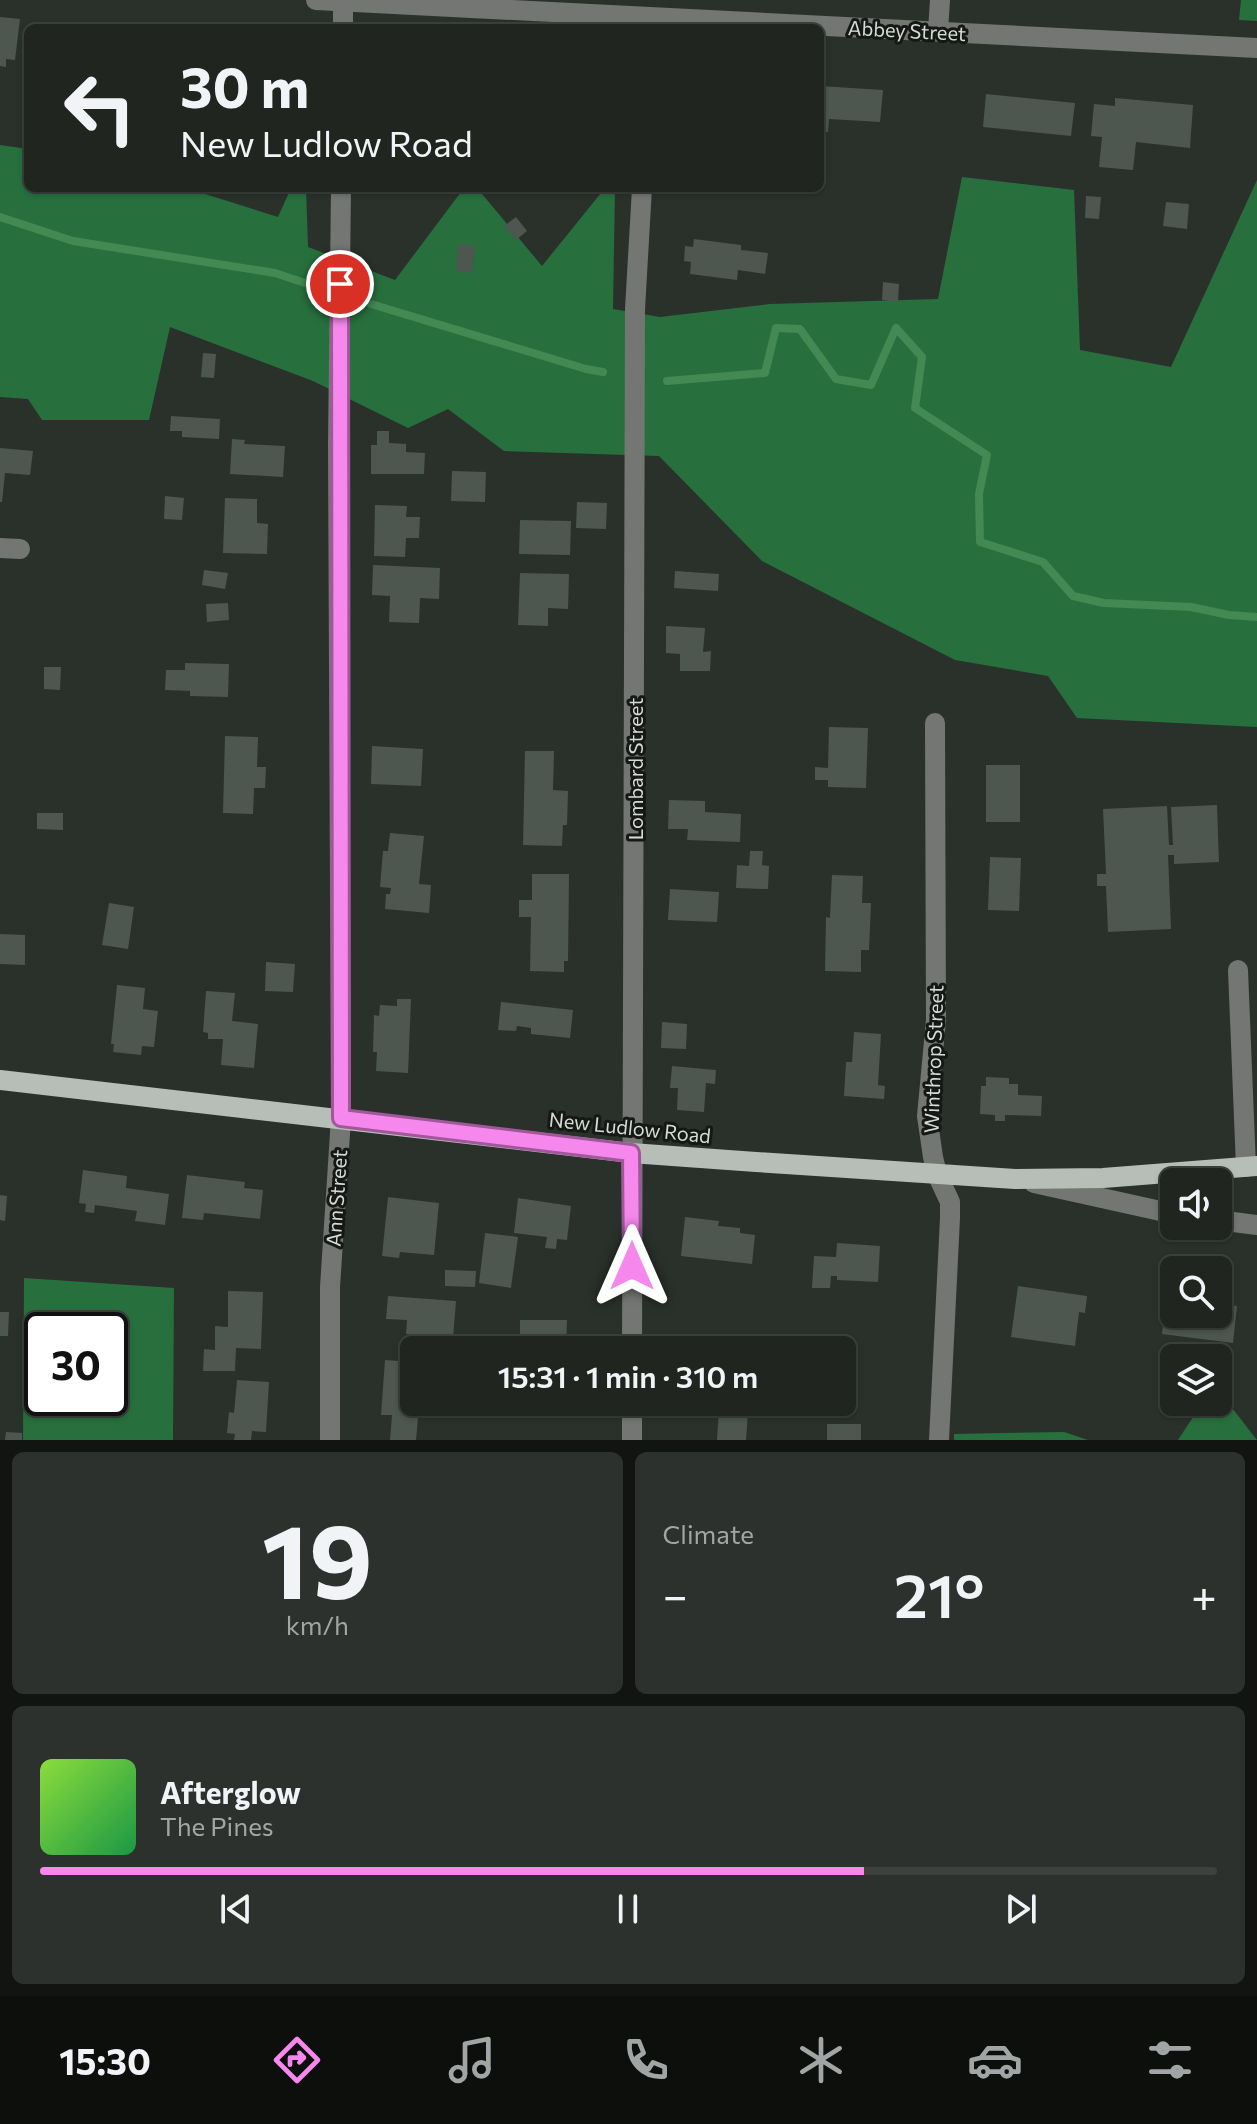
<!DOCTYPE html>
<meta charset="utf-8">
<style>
body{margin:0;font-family:Commissioner,sans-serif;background:#2d312d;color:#f1f3f6;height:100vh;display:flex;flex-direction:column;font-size:30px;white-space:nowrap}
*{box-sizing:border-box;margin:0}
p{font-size:26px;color:#a2a5a5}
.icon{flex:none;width:44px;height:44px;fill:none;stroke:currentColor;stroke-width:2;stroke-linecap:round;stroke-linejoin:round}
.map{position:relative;height:1440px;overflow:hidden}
.sheet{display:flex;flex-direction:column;gap:12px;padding:12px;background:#121412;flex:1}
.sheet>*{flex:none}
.banner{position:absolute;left:24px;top:24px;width:800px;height:168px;border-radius:12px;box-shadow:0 2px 6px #0004,0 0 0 2px #3d423e;background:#202520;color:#f1f3f6;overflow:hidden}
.fabs{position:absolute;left:1160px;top:1168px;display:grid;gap:16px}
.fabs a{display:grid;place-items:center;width:72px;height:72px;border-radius:12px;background:#202520;box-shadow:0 2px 6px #0004,0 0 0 2px #3d423e;font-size:40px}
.speed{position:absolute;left:24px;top:1312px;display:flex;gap:16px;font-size:40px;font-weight:700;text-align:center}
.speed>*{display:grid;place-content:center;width:104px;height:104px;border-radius:50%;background:#202520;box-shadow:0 2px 6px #0004,0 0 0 2px #3d423e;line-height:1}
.speed .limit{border:4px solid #111;border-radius:12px;background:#fff;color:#111}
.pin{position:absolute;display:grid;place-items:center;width:68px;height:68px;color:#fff;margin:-34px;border:4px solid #fff;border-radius:50%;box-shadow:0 2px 8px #0007}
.me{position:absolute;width:88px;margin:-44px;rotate:0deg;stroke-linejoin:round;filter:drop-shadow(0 0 6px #0008)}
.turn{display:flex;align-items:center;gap:28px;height:168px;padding:0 24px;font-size:36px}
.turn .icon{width:104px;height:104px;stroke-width:2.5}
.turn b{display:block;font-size:56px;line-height:68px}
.big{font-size:60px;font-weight:600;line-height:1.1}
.sheet .tile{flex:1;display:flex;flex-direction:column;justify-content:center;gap:12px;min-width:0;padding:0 28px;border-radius:12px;background:#2d312d}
.sheet .dial{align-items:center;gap:0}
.dial b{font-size:104px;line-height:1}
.song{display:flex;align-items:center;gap:24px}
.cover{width:96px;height:96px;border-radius:12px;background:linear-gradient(135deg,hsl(90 70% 55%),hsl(140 70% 35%))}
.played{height:8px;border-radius:4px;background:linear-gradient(90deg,#f688ed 70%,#3d423e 70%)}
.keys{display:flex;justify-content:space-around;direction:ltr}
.heat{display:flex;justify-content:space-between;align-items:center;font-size:44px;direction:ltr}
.sheet .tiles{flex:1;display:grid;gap:12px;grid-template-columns:1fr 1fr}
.tile:last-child{grid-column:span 2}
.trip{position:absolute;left:400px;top:1336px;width:456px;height:80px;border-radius:12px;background:#202520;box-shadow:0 2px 6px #0004,0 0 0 2px #3d423e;font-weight:600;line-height:80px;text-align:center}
.menu{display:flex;height:128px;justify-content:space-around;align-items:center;background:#0d0f0d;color:#a2a5a5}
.menu .icon{width:56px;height:56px}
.menu .on{color:#f688ed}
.menu b{font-size:36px;color:#f1f3f6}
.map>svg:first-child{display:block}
.forest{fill:#27703d;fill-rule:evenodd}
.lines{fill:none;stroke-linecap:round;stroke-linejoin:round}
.stream{stroke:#428954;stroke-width:8}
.building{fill:#4d564f}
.minor{stroke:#737673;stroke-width:20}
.major{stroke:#b6beb7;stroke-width:20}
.route-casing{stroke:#a0589a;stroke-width:20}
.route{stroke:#f688ed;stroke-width:14}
.labels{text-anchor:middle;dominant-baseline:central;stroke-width:6;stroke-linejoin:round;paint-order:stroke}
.street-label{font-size:20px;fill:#d6dbd7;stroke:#151815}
</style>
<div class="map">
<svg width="1257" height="1440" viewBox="0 0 1257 1440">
<rect width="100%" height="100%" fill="#2a312b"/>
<path class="forest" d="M1241 0H1257V21L1239 20Z
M0 145 28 149V188H186L278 217 291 188H306L308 247 395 280 464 188H477L542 266 605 188H615L613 309 660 317 770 304 938 299 962 177 1074 190 1080 350 1171 367 1257 180V727L1077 718 1048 676 955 660 762 561 659 456 504 451 448 409 408 428 313 381 170 327 149 420H42L28 399 0 397Z
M24 1278 174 1288 173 1440H23ZM42 1330H110V1398H42Z
M1218 1390 1257 1440H1178L1203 1402H1218Z
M1064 1432 1088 1440H954V1434Z"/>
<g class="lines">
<path class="stream" d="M0 217 73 241 275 273 308 284
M371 304 586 369 603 372
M667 381 765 373 776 328 800 329 836 379 871 385 896 328 922 357 915 408 987 455 979 494 980 542 1043 562 1073 596 1104 603 1191 607 1229 615 1257 617"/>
</g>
<path class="building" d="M0 17 20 19 15 60 6 59V67L0 66Z
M820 86 883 90 880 122 829 119 828 132H820Z
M986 94 1075 103 1071 136 983 127Z
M1115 98 1193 105 1190 148 1136 142 1133 170 1099 167 1102 137 1091 136 1094 104 1115 106Z
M1086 196 1101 197 1099 219 1085 218Z
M1166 202 1189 204 1187 229 1163 226Z
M516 217 527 231 516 240 504 226Z
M694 239 741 245V250L768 253 765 274 738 270 737 280 690 274 691 262 684 261 685 246 693 247Z
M458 244 475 246 472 273 456 271Z
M883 282 899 284 898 302 882 300Z
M203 353 216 354 214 378 201 377Z
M171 416 220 419 219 439 182 437V431H170Z
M377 431H389V443L406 444V452L425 453 424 474H371V445H377Z
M232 439 245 440 244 444 285 446 283 477 230 474Z
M0 448 33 451 30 475 5 473 2 502H0Z
M452 471 486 472 485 502 451 501Z
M165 496 184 498 182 520 164 519Z
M225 498 257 499V523L268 524 267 554 223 553Z
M577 502 607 503 606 529 576 528Z
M375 505 407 506 406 517H420L419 538H406L405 557 374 556Z
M520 520 571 521 570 555 519 554Z
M373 565 440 568 439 599 420 598 419 623 389 622 390 596 372 595Z
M204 570 228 573 225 589 202 585Z
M675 571 719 574 718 591 674 588Z
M520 573 569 574 568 609 548 608V626L518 625Z
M228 603 229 620 207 622 206 604Z
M666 626 705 628 703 652 711 651 710 671H680V654L666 653Z
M185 663 229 664 228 697 190 696V691L165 690 166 670H185Z
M44 667H61L60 690 44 689Z
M829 727 868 728 866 788 828 787V780H815V767L828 768Z
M225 736 258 737 257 767H266L265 788H254L253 814 223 813Z
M372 746 423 749 421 786 371 784Z
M525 751H554L553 790 568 791 567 825H563L562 846 523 845Z
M986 765H1020V822H986Z
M669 800 705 801V812L741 814 740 842 687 840 688 829H668Z
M1217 805 1219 862 1174 864V855H1168L1171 929 1108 932 1106 886H1097V874H1106L1103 809 1167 806 1169 845H1173L1171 807Z
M37 813H63V830L37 829Z
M390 833 424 836 419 884 431 885 429 913 385 909 386 894H390L391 888 380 887 383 851H388Z
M750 851H763L762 865 769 866 768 889 736 888 737 865 749 866Z
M990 857 1021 858 1019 911 988 910Z
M532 874H569L568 961H564V972L530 971 531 917H519V900H532Z
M832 875 863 876 862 903H871L869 950H861V972L825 971 826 917 830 918Z
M670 889 719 892 717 922 668 920Z
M109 903 134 907 128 949 102 945Z
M0 934 25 935V965L0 964Z
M266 962 295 964 293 992 265 991Z
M117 985 145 988 143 1009 158 1011 154 1047 142 1046 141 1055 113 1052 114 1044H111Z
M206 991 235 993 232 1021 258 1024 254 1068 221 1065 223 1039H208V1033L203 1032Z
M397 999H411L408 1073 376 1071 377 1052H373L374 1015 379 1016 380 1005 397 1006Z
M501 1002 573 1010 570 1038 531 1034V1028L517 1026 516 1031 498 1030Z
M662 1022 687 1024 686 1049 661 1048Z
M854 1032 881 1034 878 1085 885 1086 884 1099 844 1096 846 1062H852Z
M672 1066 716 1070 715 1084 706 1083 704 1112 677 1110 678 1088H670Z
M986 1077 1009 1078V1084H1018V1095L1042 1096 1041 1116 1005 1115V1121H995V1115L980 1114 981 1086H986Z
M83 1170 127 1176 126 1188 169 1194 165 1225 135 1221 137 1211 95 1205 94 1213 85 1212 86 1204 79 1203Z
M187 1175 245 1182 244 1188 263 1190 260 1219 204 1213 203 1220 182 1218Z
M0 1195 7 1196 5 1221 0 1220Z
M388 1197 439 1203 434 1255 400 1252 399 1258 382 1256Z
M518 1198 571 1206 567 1240 557 1239 556 1249 545 1248 547 1237 514 1233Z
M685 1217 719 1221 718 1226 740 1228V1233L755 1235 752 1264 681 1256Z
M485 1233 518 1237 511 1288 479 1283Z
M837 1243 880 1246 878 1282 837 1280V1276H831L830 1288H812L814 1256 836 1257Z
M445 1270 476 1271 475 1287 445 1286Z
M1018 1286 1087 1296 1085 1313 1079 1312 1075 1346 1011 1337Z
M228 1291 263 1292 261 1349 236 1348 235 1371H203L204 1349 215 1350V1326L228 1327Z
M388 1296 456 1301 453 1338 406 1334 407 1320 386 1319Z
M1166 1298 1174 1299V1314H1218V1304L1237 1306 1233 1343 1162 1334Z
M0 1312H9L8 1336H0Z
M520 1320H567L566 1350H530V1334H520Z
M385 1360 414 1362V1402H433V1408L419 1407 416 1440H390L392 1415H381Z
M237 1380 269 1382 266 1432 252 1431 251 1440H234L235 1434 227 1433 229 1412 234 1413Z
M719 1410 748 1412 746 1440H717Z
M827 1424H861V1440H827Z
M6 1432 22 1433V1440H5Z"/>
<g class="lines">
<path class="minor" d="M316 0 1257 48
M343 28V0
M938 31 940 0
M0 548 20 549
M935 723 936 1020 927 1116 933 1157 937 1174 950 1202V1218L939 1440
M1238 970 1246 1167
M1034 1183 1174 1214
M1218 1220 1257 1225
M632 1350 635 309 642 188
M632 1402V1440
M330 1440V1287L341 1118 338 444 341 188"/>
<path class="major" d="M0 1080 631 1153 756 1162 1015 1179 1103 1178 1257 1166"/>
</g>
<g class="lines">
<defs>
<path id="route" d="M340 284 341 1118 631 1153 632 1266"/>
</defs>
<use href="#route" class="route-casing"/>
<use href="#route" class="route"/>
</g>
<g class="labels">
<g class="street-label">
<text transform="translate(907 30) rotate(3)">Abbey Street</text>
<text transform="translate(635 769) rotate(-90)">Lombard Street</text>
<text transform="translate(933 1059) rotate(-88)">Winthrop Street</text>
<text transform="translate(630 1127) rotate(6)">New Ludlow Road</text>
<text transform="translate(336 1198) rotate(-86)">Ann Street</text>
</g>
</g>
</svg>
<div class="fabs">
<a><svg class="icon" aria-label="sound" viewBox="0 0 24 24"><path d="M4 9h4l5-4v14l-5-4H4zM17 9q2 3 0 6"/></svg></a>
<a><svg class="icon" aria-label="search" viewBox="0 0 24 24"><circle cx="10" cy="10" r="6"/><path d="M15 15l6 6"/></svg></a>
<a><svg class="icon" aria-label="layers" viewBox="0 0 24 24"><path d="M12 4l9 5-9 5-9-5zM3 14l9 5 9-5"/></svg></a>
</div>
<div class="speed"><div class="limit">30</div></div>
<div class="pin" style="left:340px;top:284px;background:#d93025"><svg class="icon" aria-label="arrive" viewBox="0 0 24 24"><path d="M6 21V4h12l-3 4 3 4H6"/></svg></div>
<svg class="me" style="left:632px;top:1266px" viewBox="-20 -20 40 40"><path d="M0-17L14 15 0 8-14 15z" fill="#f688ed" stroke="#fff" stroke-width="4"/></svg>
<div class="trip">15:31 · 1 min · 310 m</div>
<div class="banner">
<div class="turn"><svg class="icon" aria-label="left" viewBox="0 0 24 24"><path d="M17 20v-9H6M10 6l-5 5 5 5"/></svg><div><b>30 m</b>New Ludlow Road</div></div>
</div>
</div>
<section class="sheet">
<div class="tiles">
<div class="tile dial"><b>19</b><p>km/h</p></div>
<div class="tile"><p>Climate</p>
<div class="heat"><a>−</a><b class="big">21°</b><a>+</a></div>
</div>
<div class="tile">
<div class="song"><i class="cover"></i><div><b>Afterglow</b><p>The Pines</p></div></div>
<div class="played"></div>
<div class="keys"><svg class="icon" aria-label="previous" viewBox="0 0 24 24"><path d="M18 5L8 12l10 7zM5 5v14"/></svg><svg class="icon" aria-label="pause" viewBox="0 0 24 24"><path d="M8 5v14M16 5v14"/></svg><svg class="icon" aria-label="next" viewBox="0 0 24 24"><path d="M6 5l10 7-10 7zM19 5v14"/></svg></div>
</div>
</div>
</section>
<nav class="menu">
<b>15:30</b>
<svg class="icon on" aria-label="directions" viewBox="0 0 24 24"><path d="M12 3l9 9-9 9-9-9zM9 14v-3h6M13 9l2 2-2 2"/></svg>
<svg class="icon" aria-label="music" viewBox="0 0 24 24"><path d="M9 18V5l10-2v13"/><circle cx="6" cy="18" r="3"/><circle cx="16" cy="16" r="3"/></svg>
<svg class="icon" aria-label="phone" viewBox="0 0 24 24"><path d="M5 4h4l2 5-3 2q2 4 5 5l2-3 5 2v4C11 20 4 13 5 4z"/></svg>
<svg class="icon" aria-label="climate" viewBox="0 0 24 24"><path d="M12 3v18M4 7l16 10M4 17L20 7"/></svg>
<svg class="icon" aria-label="car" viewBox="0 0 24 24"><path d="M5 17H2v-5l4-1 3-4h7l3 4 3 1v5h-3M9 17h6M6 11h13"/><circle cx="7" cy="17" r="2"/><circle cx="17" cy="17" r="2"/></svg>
<svg class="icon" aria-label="filters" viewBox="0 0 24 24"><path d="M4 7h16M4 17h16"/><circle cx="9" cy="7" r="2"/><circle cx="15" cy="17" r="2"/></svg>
</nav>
